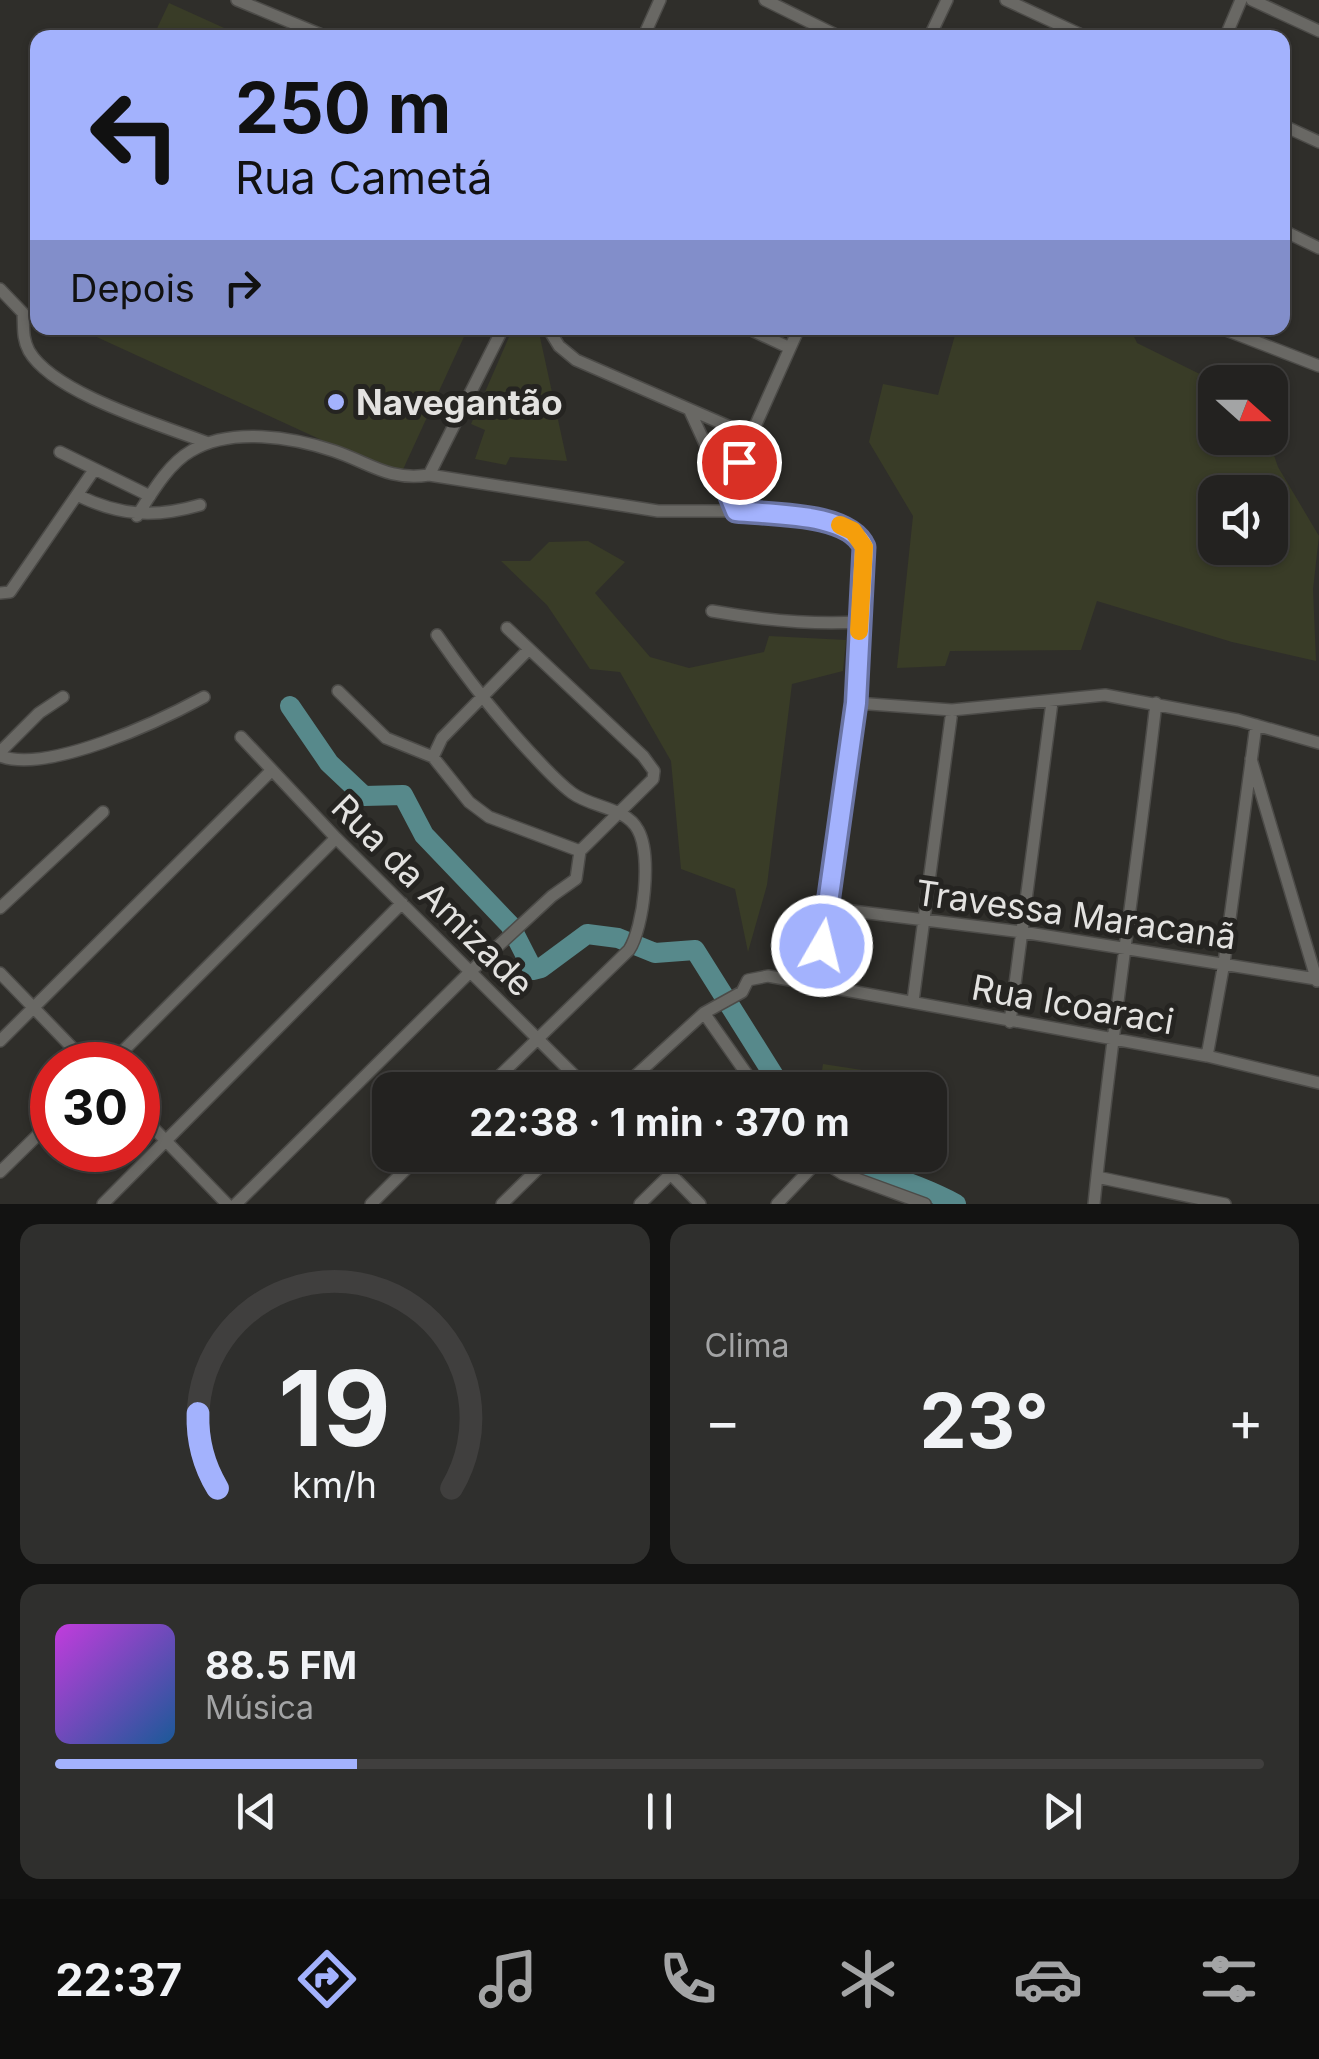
<!DOCTYPE html>
<html lang="pt">
<meta charset="utf-8">
<style>
body{margin:0;font-family:Inter,sans-serif;background:#2f2f2d;color:#f1f3f6;height:100vh;display:flex;flex-direction:column;font-size:38px;white-space:nowrap}
*{box-sizing:border-box;margin:0}
p{font-size:32px;color:#a3a4a5}
.icon{flex:none;width:55px;height:55px;fill:none;stroke:currentColor;stroke-width:2;stroke-linecap:round;stroke-linejoin:round}
.map{position:relative;height:1204px;overflow:hidden}
.details{display:flex;flex-direction:column;gap:20px;padding:20px;background:#131312;flex:1}
.details>*{flex:none}
.banner{position:absolute;left:30px;top:30px;width:1260px;height:305px;border-radius:20px;box-shadow:0 2px 8px #0004,0 0 0 2px #403f3e;background:#a3b2fd;color:#111;overflow:hidden}
.needle{width:65px;rotate:111deg}
.fabs{position:absolute;left:1198px;top:365px;display:grid;gap:20px}
.fabs a{display:grid;place-items:center;width:90px;height:90px;border-radius:20px;background:#232220;box-shadow:0 2px 8px #0004,0 0 0 2px #403f3e;font-size:50px}
.speed{position:absolute;left:30px;top:1042px;display:flex;gap:20px;font-size:50px;font-weight:700;text-align:center}
.speed>*{display:grid;place-content:center;width:130px;height:130px;border-radius:50%;background:#232220;box-shadow:0 2px 8px #0004,0 0 0 2px #403f3e;line-height:1}
.speed .limit{border:15px solid #d22;background:#fff;color:#111}
.pin{position:absolute;display:grid;place-items:center;width:85px;height:85px;color:#fff;margin:-42px;border:5px solid #fff;border-radius:50%;box-shadow:0 2px 10px #0007}
.me{position:absolute;width:110px;margin:-55px;rotate:8deg;stroke-linejoin:round;filter:drop-shadow(0 0 8px #0008)}
.turn{display:flex;align-items:center;gap:35px;height:210px;padding:0 40px;font-size:45px}
.turn .icon{width:130px;height:130px;stroke-width:2.5}
.turn b{display:block;font-size:70px;line-height:85px}
.then{display:flex;align-items:center;height:95px;padding:0 40px;background:#0003;gap:20px;font-size:38px}
.big{font-size:75px;font-weight:700;line-height:1.1}
.details .widget{flex:1;display:flex;flex-direction:column;justify-content:center;gap:15px;min-width:0;padding:0 35px;border-radius:20px;background:#2f2f2d}
.details .dial{align-items:center;gap:0}
.dial svg{height:260px;overflow:visible;fill:none;stroke:#403f3e;stroke-width:7;stroke-linecap:round;text-anchor:middle}
.dial text{fill:#f1f3f6;stroke:none}
.song{display:flex;align-items:center;gap:30px}
.cover{width:120px;height:120px;border-radius:15px;background:linear-gradient(135deg,hsl(290 70% 55%),hsl(210 70% 35%))}
.played{height:10px;border-radius:5px;background:linear-gradient(90deg,#a3b2fd 25%,#403f3e 25%)}
.keys{display:flex;justify-content:space-around;direction:ltr}
.heat{display:flex;justify-content:space-between;align-items:center;font-size:55px;direction:ltr}
.details .tiles{flex:1;display:grid;gap:20px;grid-template-columns:1fr 1fr}
.widget:last-child{grid-column:span 2}
.trip{position:absolute;left:372px;top:1072px;width:575px;height:100px;border-radius:20px;background:#232220;box-shadow:0 2px 8px #0004,0 0 0 2px #403f3e;font-weight:700;line-height:100px;text-align:center}
.dock{display:flex;height:160px;justify-content:space-around;align-items:center;background:#0e0e0d;color:#a3a4a5}
.dock .icon{width:70px;height:70px}
.dock .current{color:#a3b2fd}
.dock b{font-size:45px;color:#f1f3f6}
.map>svg:first-child{display:block}
.green{fill:#393c27;fill-rule:evenodd}
.lines{fill:none;stroke-linecap:round;stroke-linejoin:round}
.river{stroke:#57898b;stroke-width:20}
.minor-casing{stroke:#4c4b48;stroke-width:14}
.minor{stroke:#696864;stroke-width:11}
.route-casing{stroke:#6a74a4;stroke-width:25}
.route{stroke:#a3b2fd;stroke-width:18}
.slow{stroke:#f59e0b;stroke-width:18}
.poi-dot{fill:#a3b2fd;stroke:#252421;stroke-width:4}
.labels{text-anchor:middle;dominant-baseline:central;stroke-width:10;stroke-linejoin:round;paint-order:stroke}
.poi-label{font-size:35px;font-weight:bold;fill:#e3e2e0;stroke:#252421;text-anchor:start}
.street-label{font-size:35px;fill:#e3e2e0;stroke:#252421}
</style>
<div class="map">
<svg width="1319" height="1204" viewBox="0 0 1319 1204">
<rect width="100%" height="100%" fill="#2f2e2a"/>
<path class="green" d="M169 3 244 37H153Z
M77 328H468L400 476Z
M513 328H538L567 461 510 457 506 465 475 459 485 430 471 424Z
M957 328H1130L1137 343 1216 382 1215 438H1268L1278 467 1319 536 1313 589 1316 661 1232 642 1097 601 1081 650 950 651 945 666 897 668 913 516 869 442 883 384 938 395ZM1215 492H1270V548H1215Z
M588 541 625 562 595 593 650 657 689 668 764 652 769 636 846 640 843 671 792 684 767 885 748 952 735 889 681 869 671 761 620 672 590 669 547 605 501 561H530L549 542Z
M823 1064 888 1074 885 1090H819Z"/>
<g class="lines">
<path class="river" d="M290 706 329 763 364 796 403 795 424 835 510 925 533 970 541 968 587 934 618 938 655 953 695 950 783 1090
M833 1155C874 1172 917 1183 956 1204"/>
<defs>
<path id="minor" d="M237 0 329 38
M765 0 842 38
M1006 0 1088 38
M1252 0 1319 31
M643 38 660 0
M929 38 947 0
M1225 38 1241 0
M1282 125 1319 142
M1282 230 1319 248
M0 289 23 313C24 327 22 338 29 351 54 394 161 425 208 443
M548 328 559 346 576 360 751 436
M747 328 790 348
M1221 328 1319 366
M690 411 736 511C770 515 849 512 865 547L856 703 817 985
M60 452 150 496
M429 475 503 328
M727 489 799 328
M79 496C121 516 155 518 200 505
M137 516C151 494 168 464 191 451 231 427 292 437 334 451 370 463 388 481 429 475L658 511H736
M0 593 10 592 94 470
M712 611C762 620 809 625 859 622
M437 635C465 676 494 713 528 750 542 765 556 781 572 793 592 808 626 807 638 830 652 855 644 927 629 950L485 1090
M529 649 442 738 433 757 469 802 489 817 580 851
M338 691 386 738 433 757
M856 703 952 710 1105 695 1238 720 1319 743
M241 737 336 838 589 1090
M0 752 39 713 63 697
M0 756C48 774 160 721 204 697
M1251 759 1317 981
M0 908 103 812
M828 908 1022 932 1316 979
M0 973 89 1065
M913 1001 952 710
M704 1013 758 1090
M1010 1022 1052 702
M0 1041 271 771
M1207 1056 1224 963 1256 725
M109 1065 336 838
M620 1090 704 1013 742 992 748 980 768 976 1207 1056 1319 1083
M138 1112 227 1204
M652 1155 700 1204
M813 1155 843 1174 925 1204
M0 1172 52 1121
M1097 1177 1225 1204
M103 1204 402 903
M236 1204 471 971 552 896 576 879 580 851 653 779 654 771 643 756 507 628
M371 1204 420 1155
M502 1204 552 1155
M640 1204 690 1155
M777 1204 818 1161
M1094 1204C1111 1036 1137 870 1156 703"/>
</defs>
<use href="#minor" class="minor-casing"/>
<use href="#minor" class="minor"/>
</g>
<g class="lines">
<defs>
<path id="route" d="M739 462 727 489 736 511C770 515 849 512 864 547L856 703 822 946"/>
</defs>
<use href="#route" class="route-casing"/>
<use href="#route" class="route"/>
<path class="slow" d="M840 525 853 531 864 547 859 631"/>
</g>
<circle class="poi-dot" cx="336" cy="402" r="10"/>
<g class="labels">
<g class="poi-label">
<text x="356" y="402">Navegantão</text>
</g>
<g class="street-label">
<text transform="translate(433 895) rotate(45)">Rua da Amizade</text>
<text transform="translate(1076 914) rotate(8)">Travessa Maracanã</text>
<text transform="translate(1073 1004) rotate(10)">Rua Icoaraci</text>
</g>
</g>
</svg>
<div class="fabs">
<a><svg class="needle" viewBox="-14 -14 28 28"><path d="M0-13l5 13h-10z" fill="#e53935"/><path d="M0 13l5-13h-10z" fill="#a3a4a5"/></svg></a>
<a><svg class="icon" aria-label="sound" viewBox="0 0 24 24"><path d="M4 9h4l5-4v14l-5-4H4zM17 9q2 3 0 6"/></svg></a>
</div>
<div class="speed"><div class="limit">30</div></div>
<div class="pin" style="left:739px;top:462px;background:#d93025"><svg class="icon" aria-label="arrive" viewBox="0 0 24 24"><path d="M6 21V4h12l-3 4 3 4H6"/></svg></div>
<svg class="me" style="left:822px;top:946px" viewBox="-20 -20 40 40"><circle r="17" fill="#a3b2fd" stroke="#fff" stroke-width="3"/><path d="M0-11L8 9 0 5-8 9z" fill="#fff"/></svg>
<div class="trip">22:38 · 1 min · 370 m</div>
<div class="banner">
<div class="turn"><svg class="icon" aria-label="left" viewBox="0 0 24 24"><path d="M17 20v-9H6M10 6l-5 5 5 5"/></svg><div><b>250 m</b>Rua Cametá</div></div>
<div class="then">Depois<svg class="icon" aria-label="right" viewBox="0 0 24 24"><path d="M7 20v-9h11M14 6l5 5-5 5"/></svg></div>
</div>
</div>
<section class="details">
<div class="tiles">
<div class="widget dial"><svg viewBox="0 0 100 80">
<path d="M14 69A42 42 0 1 1 86 69"/>
<path d="M14 69A42 42 0 0 1 8 46" stroke="#a3b2fd"/>
<text x="50" y="56" font-size="32" font-weight="700">19</text>
<text x="50" y="72" font-size="11">km/h</text>
</svg></div>
<div class="widget"><p>Clima</p>
<div class="heat"><a>−</a><b class="big">23°</b><a>+</a></div>
</div>
<div class="widget">
<div class="song"><i class="cover"></i><div><b>88.5 FM</b><p>Música</p></div></div>
<div class="played"></div>
<div class="keys"><svg class="icon" aria-label="previous" viewBox="0 0 24 24"><path d="M18 5L8 12l10 7zM5 5v14"/></svg><svg class="icon" aria-label="pause" viewBox="0 0 24 24"><path d="M8 5v14M16 5v14"/></svg><svg class="icon" aria-label="next" viewBox="0 0 24 24"><path d="M6 5l10 7-10 7zM19 5v14"/></svg></div>
</div>
</div>
</section>
<nav class="dock">
<b>22:37</b>
<svg class="icon current" aria-label="directions" viewBox="0 0 24 24"><path d="M12 3l9 9-9 9-9-9zM9 14v-3h6M13 9l2 2-2 2"/></svg>
<svg class="icon" aria-label="music" viewBox="0 0 24 24"><path d="M9 18V5l10-2v13"/><circle cx="6" cy="18" r="3"/><circle cx="16" cy="16" r="3"/></svg>
<svg class="icon" aria-label="phone" viewBox="0 0 24 24"><path d="M5 4h4l2 5-3 2q2 4 5 5l2-3 5 2v4C11 20 4 13 5 4z"/></svg>
<svg class="icon" aria-label="climate" viewBox="0 0 24 24"><path d="M12 3v18M4 7l16 10M4 17L20 7"/></svg>
<svg class="icon" aria-label="car" viewBox="0 0 24 24"><path d="M5 17H2v-5l4-1 3-4h7l3 4 3 1v5h-3M9 17h6M6 11h13"/><circle cx="7" cy="17" r="2"/><circle cx="17" cy="17" r="2"/></svg>
<svg class="icon" aria-label="filters" viewBox="0 0 24 24"><path d="M4 7h16M4 17h16"/><circle cx="9" cy="7" r="2"/><circle cx="15" cy="17" r="2"/></svg>
</nav>
